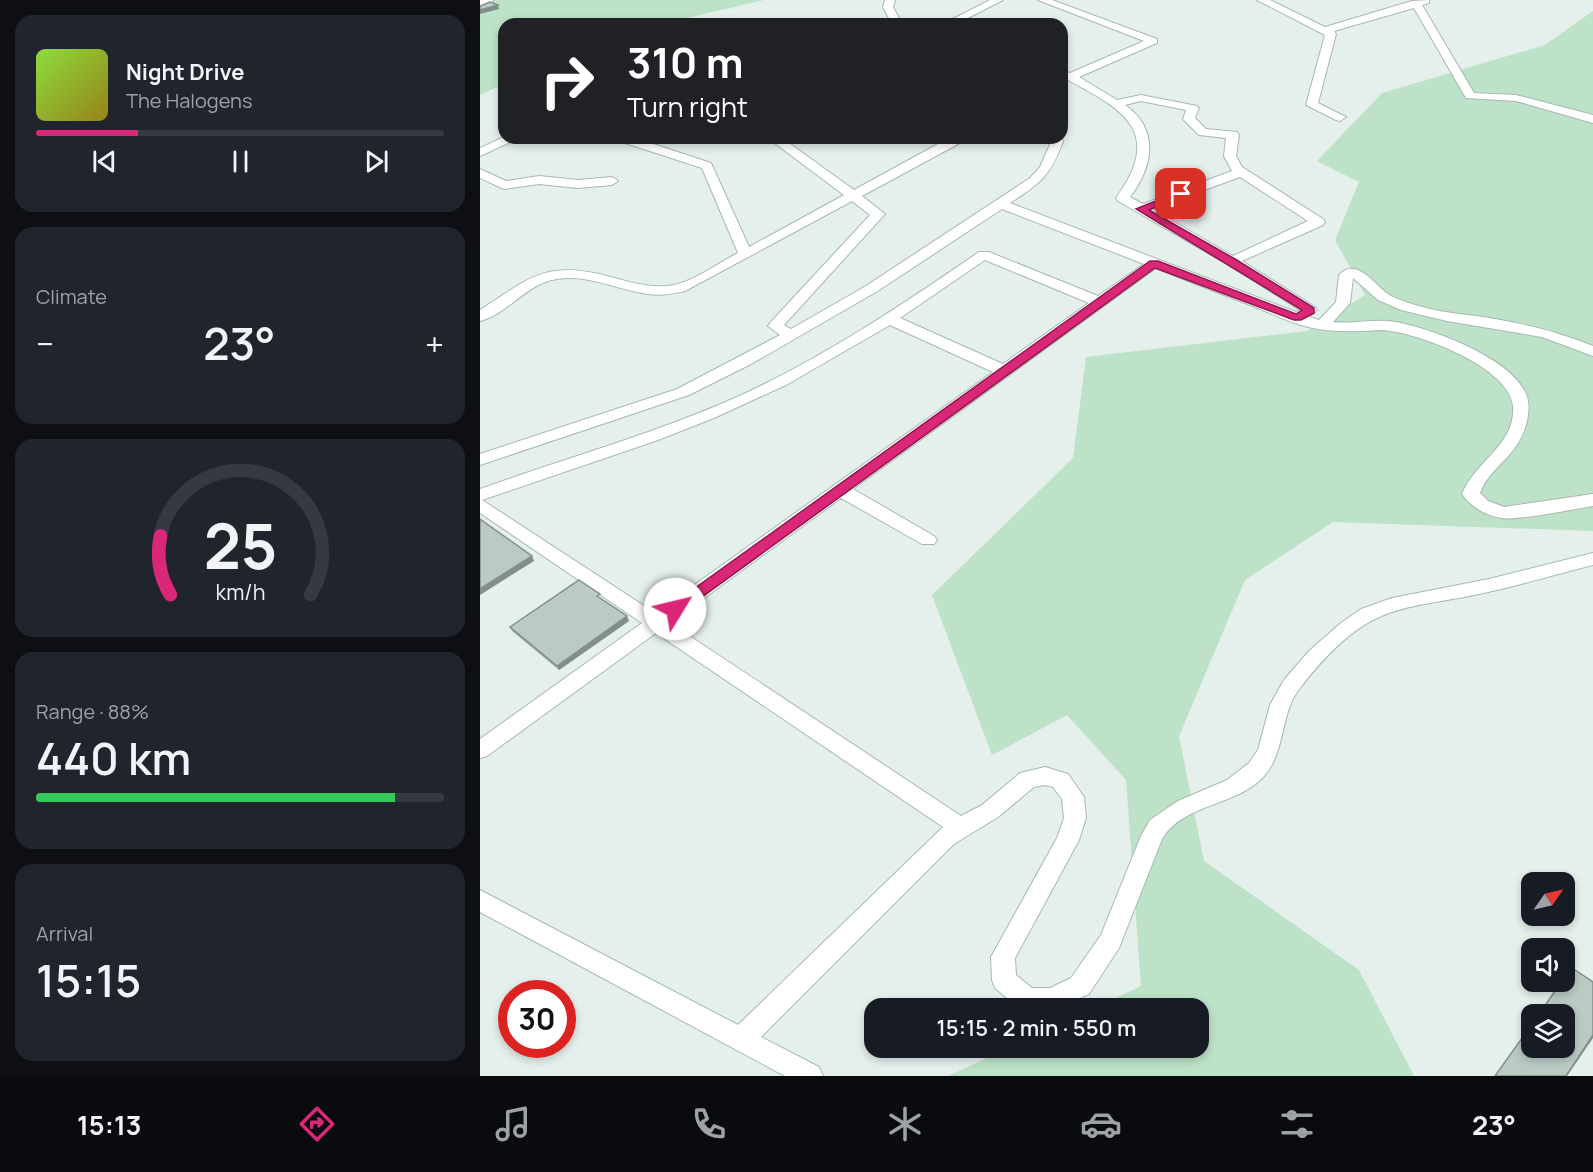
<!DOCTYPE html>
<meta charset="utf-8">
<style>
body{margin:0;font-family:Manrope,sans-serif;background:#20242c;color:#f1f3f6;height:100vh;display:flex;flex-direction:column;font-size:22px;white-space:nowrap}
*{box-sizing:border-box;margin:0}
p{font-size:20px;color:#9ea1a6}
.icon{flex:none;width:33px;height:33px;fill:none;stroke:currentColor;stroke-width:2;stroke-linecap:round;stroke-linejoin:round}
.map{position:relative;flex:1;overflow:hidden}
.side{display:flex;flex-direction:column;gap:15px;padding:15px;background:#0d0f14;width:480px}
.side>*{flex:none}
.guide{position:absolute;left:18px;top:18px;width:570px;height:126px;border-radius:18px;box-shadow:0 3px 9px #0003;background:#202124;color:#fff;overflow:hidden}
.needle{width:39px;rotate:56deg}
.buttons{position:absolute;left:1041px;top:872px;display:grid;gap:12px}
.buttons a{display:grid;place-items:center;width:54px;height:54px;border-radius:12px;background:#171b24;box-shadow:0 3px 9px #0003;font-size:30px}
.speed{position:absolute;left:18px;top:980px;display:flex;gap:12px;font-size:30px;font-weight:700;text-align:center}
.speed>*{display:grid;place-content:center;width:78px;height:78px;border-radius:50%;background:#171b24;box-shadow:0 3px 9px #0003;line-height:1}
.speed .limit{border:9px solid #d22;background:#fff;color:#111}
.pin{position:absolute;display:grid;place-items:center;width:51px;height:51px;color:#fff;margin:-26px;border-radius:12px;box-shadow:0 3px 9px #0006}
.me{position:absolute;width:66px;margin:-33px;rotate:54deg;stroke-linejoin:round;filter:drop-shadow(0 0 4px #0008)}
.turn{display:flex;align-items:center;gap:21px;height:126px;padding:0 30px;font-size:27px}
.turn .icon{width:78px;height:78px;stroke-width:2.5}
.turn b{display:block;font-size:42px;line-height:51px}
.big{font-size:45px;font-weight:600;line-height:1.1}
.side .tile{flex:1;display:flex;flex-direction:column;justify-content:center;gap:9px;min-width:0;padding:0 21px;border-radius:18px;background:#20242c}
.side .dial{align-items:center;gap:0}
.dial svg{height:156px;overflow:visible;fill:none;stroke:#363941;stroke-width:7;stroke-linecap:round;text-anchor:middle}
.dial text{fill:#f1f3f6;stroke:none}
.song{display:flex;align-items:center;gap:18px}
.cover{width:72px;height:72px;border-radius:9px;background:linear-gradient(135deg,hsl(90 70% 55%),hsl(50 70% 35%))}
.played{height:6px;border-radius:3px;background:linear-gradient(90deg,#db2777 25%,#363941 25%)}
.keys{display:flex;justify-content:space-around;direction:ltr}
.heat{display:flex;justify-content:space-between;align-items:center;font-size:33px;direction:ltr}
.charge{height:9px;border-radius:4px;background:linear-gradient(90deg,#34c759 88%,#363941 0)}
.trip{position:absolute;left:384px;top:998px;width:345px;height:60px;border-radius:18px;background:#171b24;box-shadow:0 3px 9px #0003;font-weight:600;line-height:60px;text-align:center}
.menu{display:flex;height:96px;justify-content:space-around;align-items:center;background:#090b0e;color:#9ea1a6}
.menu .icon{width:42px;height:42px}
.menu .selected{color:#db2777}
.menu b{font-size:27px;color:#f1f3f6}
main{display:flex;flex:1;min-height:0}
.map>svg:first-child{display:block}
.green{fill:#bde2c8}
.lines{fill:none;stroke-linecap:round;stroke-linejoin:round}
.street-casing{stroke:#a7b8b3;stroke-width:2}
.street{fill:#fff;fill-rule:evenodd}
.wall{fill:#a0afa9}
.shaded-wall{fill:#828e89}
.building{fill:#bacbc4;stroke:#828e89;stroke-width:1.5}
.route{fill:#db2777;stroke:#8e194d;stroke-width:1.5}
</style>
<main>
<section class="side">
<div class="tile">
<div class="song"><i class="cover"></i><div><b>Night Drive</b><p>The Halogens</p></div></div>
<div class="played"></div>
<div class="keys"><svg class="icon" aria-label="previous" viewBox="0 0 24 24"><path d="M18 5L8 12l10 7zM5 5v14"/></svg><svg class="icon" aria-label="pause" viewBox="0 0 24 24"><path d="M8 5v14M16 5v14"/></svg><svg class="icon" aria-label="next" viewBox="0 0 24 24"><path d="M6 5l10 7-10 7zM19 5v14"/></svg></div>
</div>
<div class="tile"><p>Climate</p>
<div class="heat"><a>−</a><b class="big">23°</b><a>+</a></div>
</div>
<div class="tile dial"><svg viewBox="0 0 100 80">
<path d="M14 69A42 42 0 1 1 86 69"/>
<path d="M14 69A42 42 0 0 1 9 39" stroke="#db2777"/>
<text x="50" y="56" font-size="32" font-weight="700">25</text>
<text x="50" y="72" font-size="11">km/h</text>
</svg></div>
<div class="tile"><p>Range · 88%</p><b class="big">440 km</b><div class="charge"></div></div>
<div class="tile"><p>Arrival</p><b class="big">15:15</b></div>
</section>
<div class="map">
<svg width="1113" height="1076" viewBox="0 0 1113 1076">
<rect width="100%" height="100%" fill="#e5efeb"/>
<path class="green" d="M0 0H284L181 24H24V84L0 95Z
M1113 11V531L853 522 765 580 699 736 724 861 879 970 934 1076H468L531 1047H718V1008H615L661 986 646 780 587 715 512 755 452 595 593 458 606 357 827 331 885 295 855 240 879 182 837 161 902 93 1065 45Z"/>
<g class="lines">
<defs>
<path id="street" d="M0 0H12L13 2 0 8Z
M405 0H415L413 7 422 24H412L403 7Z
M510 0H523L476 24H463Z
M558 0H572L677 39V43L599 77 637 100 661 95 717 106 719 108 715 118 726 129 757 132 759 135 756 156 762 167 843 219 845 222 843 225 762 261 835 307 837 310 829 317 839 320 856 302 859 275C876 256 895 285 908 294 914 298 923 301 929 303 957 313 987 314 1015 319 1050 325 1081 333 1113 346V356L1062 337 967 321 921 310 898 300 873 278 870 303 853 322C872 324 890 320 908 321 945 325 1026 356 1044 390 1050 400 1049 411 1047 421 1038 459 1011 464 1000 493L1008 501 1024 507 1113 494V506C1093 509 1037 521 1021 518 1005 515 991 507 982 494 995 461 1036 445 1033 406 1030 368 943 335 910 331 901 329 892 331 883 331 863 332 844 331 824 326 807 321 790 313 773 306 741 294 708 281 676 268L373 489 454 536 457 540 454 544H442L361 498 190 623 481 816 502 805 540 773 565 767 588 774 604 797 606 818 599 840 535 958 536 975 552 988H570L591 978 621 935 661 836 670 820 698 801 747 780 769 763 778 750 790 705 804 680 829 651 861 623 881 609 912 598 1009 579 1113 553V565C1073 575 1034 587 994 595 962 602 927 604 897 618 867 632 840 662 820 688 800 713 806 750 785 775 758 807 704 802 682 839L639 948 609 994 578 1008H539L515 988 512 980 511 957 577 838 584 818 582 799 573 787 565 785 554 787 518 817 474 844 281 1037 339 1067 343 1076H305L0 912V890L258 1025 463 827 176 633 7 756 0 758V739L162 623 0 513V489C86 458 174 434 257 397 343 358 422 305 499 252H509L618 296 664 264 522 209 396 292 271 364 209 395 0 465V454L197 389 300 335 288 326 290 323 390 215 372 201 205 291C192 294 181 296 168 294 138 290 108 274 77 279 47 283 28 314 0 321V310C50 278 65 260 127 276 147 281 167 288 187 286 211 284 236 264 258 253L222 168 139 141 137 138H155L231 163 269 247 364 195 288 138H302L374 190 469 138H481L478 144 382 196 405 214 304 325 311 329 386 286 550 178 560 167 571 142 570 138H582L583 142C569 177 562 182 530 203L816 312 820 310 747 264 638 201 636 198C686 129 640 108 582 77V70L590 73 664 41ZM661 101 706 110 703 119 719 135 746 138 744 156 752 171 663 204 650 197C673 167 680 129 645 105ZM760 177 828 221 753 256 672 209ZM505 260 609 303 523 364 420 318ZM410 325 513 372 175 613 2 500 178 440 234 418 306 385Z
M777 0H790L845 27 932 1 949 0V3L942 5 994 93 1036 95 1113 115V123L1036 101 986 98 934 8 854 31 856 34 838 103 866 117 860 121 856 120 826 105 845 35Z
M24 137 39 138 0 156V148Z
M0 169 26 181 59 176 98 180 132 177 138 181 132 185 98 188 59 184 24 189 0 178Z"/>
</defs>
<use href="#street" class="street-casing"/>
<use href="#street" class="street"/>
</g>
<path class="wall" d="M149 621 79 670 32 631 30 627Z"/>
<path class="shaded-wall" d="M18 5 19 9 0 14V10Z
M52 556 54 561 0 595V589Z
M147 616 149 621 79 670 77 666Z
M1113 1035V1038L1087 1076H1086Z"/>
<path class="building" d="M10 2 18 5 0 10V6Z
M0 519 52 556 0 589Z
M99 580 120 594 117 596 147 616 77 666 30 627Z
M1092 968 1113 982V1035L1086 1076H1015L1052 1024V1047H1084V1014H1059L1082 981H1084V978Z"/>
<path class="route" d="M698 192 706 194 669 210 755 259 834 308V313L821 320H814L675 268 200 613H190L188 609 190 606 670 261H678L816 314 822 310 656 209Z"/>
</svg>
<div class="buttons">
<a><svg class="needle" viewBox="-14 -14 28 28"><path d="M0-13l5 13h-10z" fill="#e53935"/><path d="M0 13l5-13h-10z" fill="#9ea1a6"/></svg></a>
<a><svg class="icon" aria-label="sound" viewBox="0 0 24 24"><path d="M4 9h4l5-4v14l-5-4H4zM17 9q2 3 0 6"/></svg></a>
<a><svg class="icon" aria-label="layers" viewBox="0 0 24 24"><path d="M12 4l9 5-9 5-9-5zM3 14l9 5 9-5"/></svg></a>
</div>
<div class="speed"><div class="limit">30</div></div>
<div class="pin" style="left:701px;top:194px;background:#d93025"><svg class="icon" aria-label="arrive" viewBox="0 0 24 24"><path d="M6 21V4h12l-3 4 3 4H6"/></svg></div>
<svg class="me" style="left:195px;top:609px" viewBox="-20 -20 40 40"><circle r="19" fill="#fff"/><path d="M0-13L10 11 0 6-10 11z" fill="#db2777"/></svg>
<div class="trip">15:15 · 2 min · 550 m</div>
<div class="guide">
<div class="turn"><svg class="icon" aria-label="right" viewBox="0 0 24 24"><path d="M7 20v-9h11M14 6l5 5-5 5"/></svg><div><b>310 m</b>Turn right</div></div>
</div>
</div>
</main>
<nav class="menu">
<b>15:13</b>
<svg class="icon selected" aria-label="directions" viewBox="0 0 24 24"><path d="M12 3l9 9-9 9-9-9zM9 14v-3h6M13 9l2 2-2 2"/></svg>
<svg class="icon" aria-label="music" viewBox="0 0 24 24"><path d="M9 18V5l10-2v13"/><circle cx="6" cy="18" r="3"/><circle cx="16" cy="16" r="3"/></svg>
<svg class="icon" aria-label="phone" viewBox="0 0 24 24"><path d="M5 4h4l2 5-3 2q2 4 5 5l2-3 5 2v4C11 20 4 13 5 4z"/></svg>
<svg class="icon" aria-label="climate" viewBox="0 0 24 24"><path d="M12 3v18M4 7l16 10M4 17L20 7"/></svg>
<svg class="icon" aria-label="car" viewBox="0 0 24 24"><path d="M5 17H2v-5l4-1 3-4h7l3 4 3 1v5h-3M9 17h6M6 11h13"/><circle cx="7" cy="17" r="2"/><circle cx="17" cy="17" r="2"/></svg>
<svg class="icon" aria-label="filters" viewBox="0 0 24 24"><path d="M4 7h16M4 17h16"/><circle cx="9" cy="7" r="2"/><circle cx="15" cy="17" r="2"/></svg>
<b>23°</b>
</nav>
